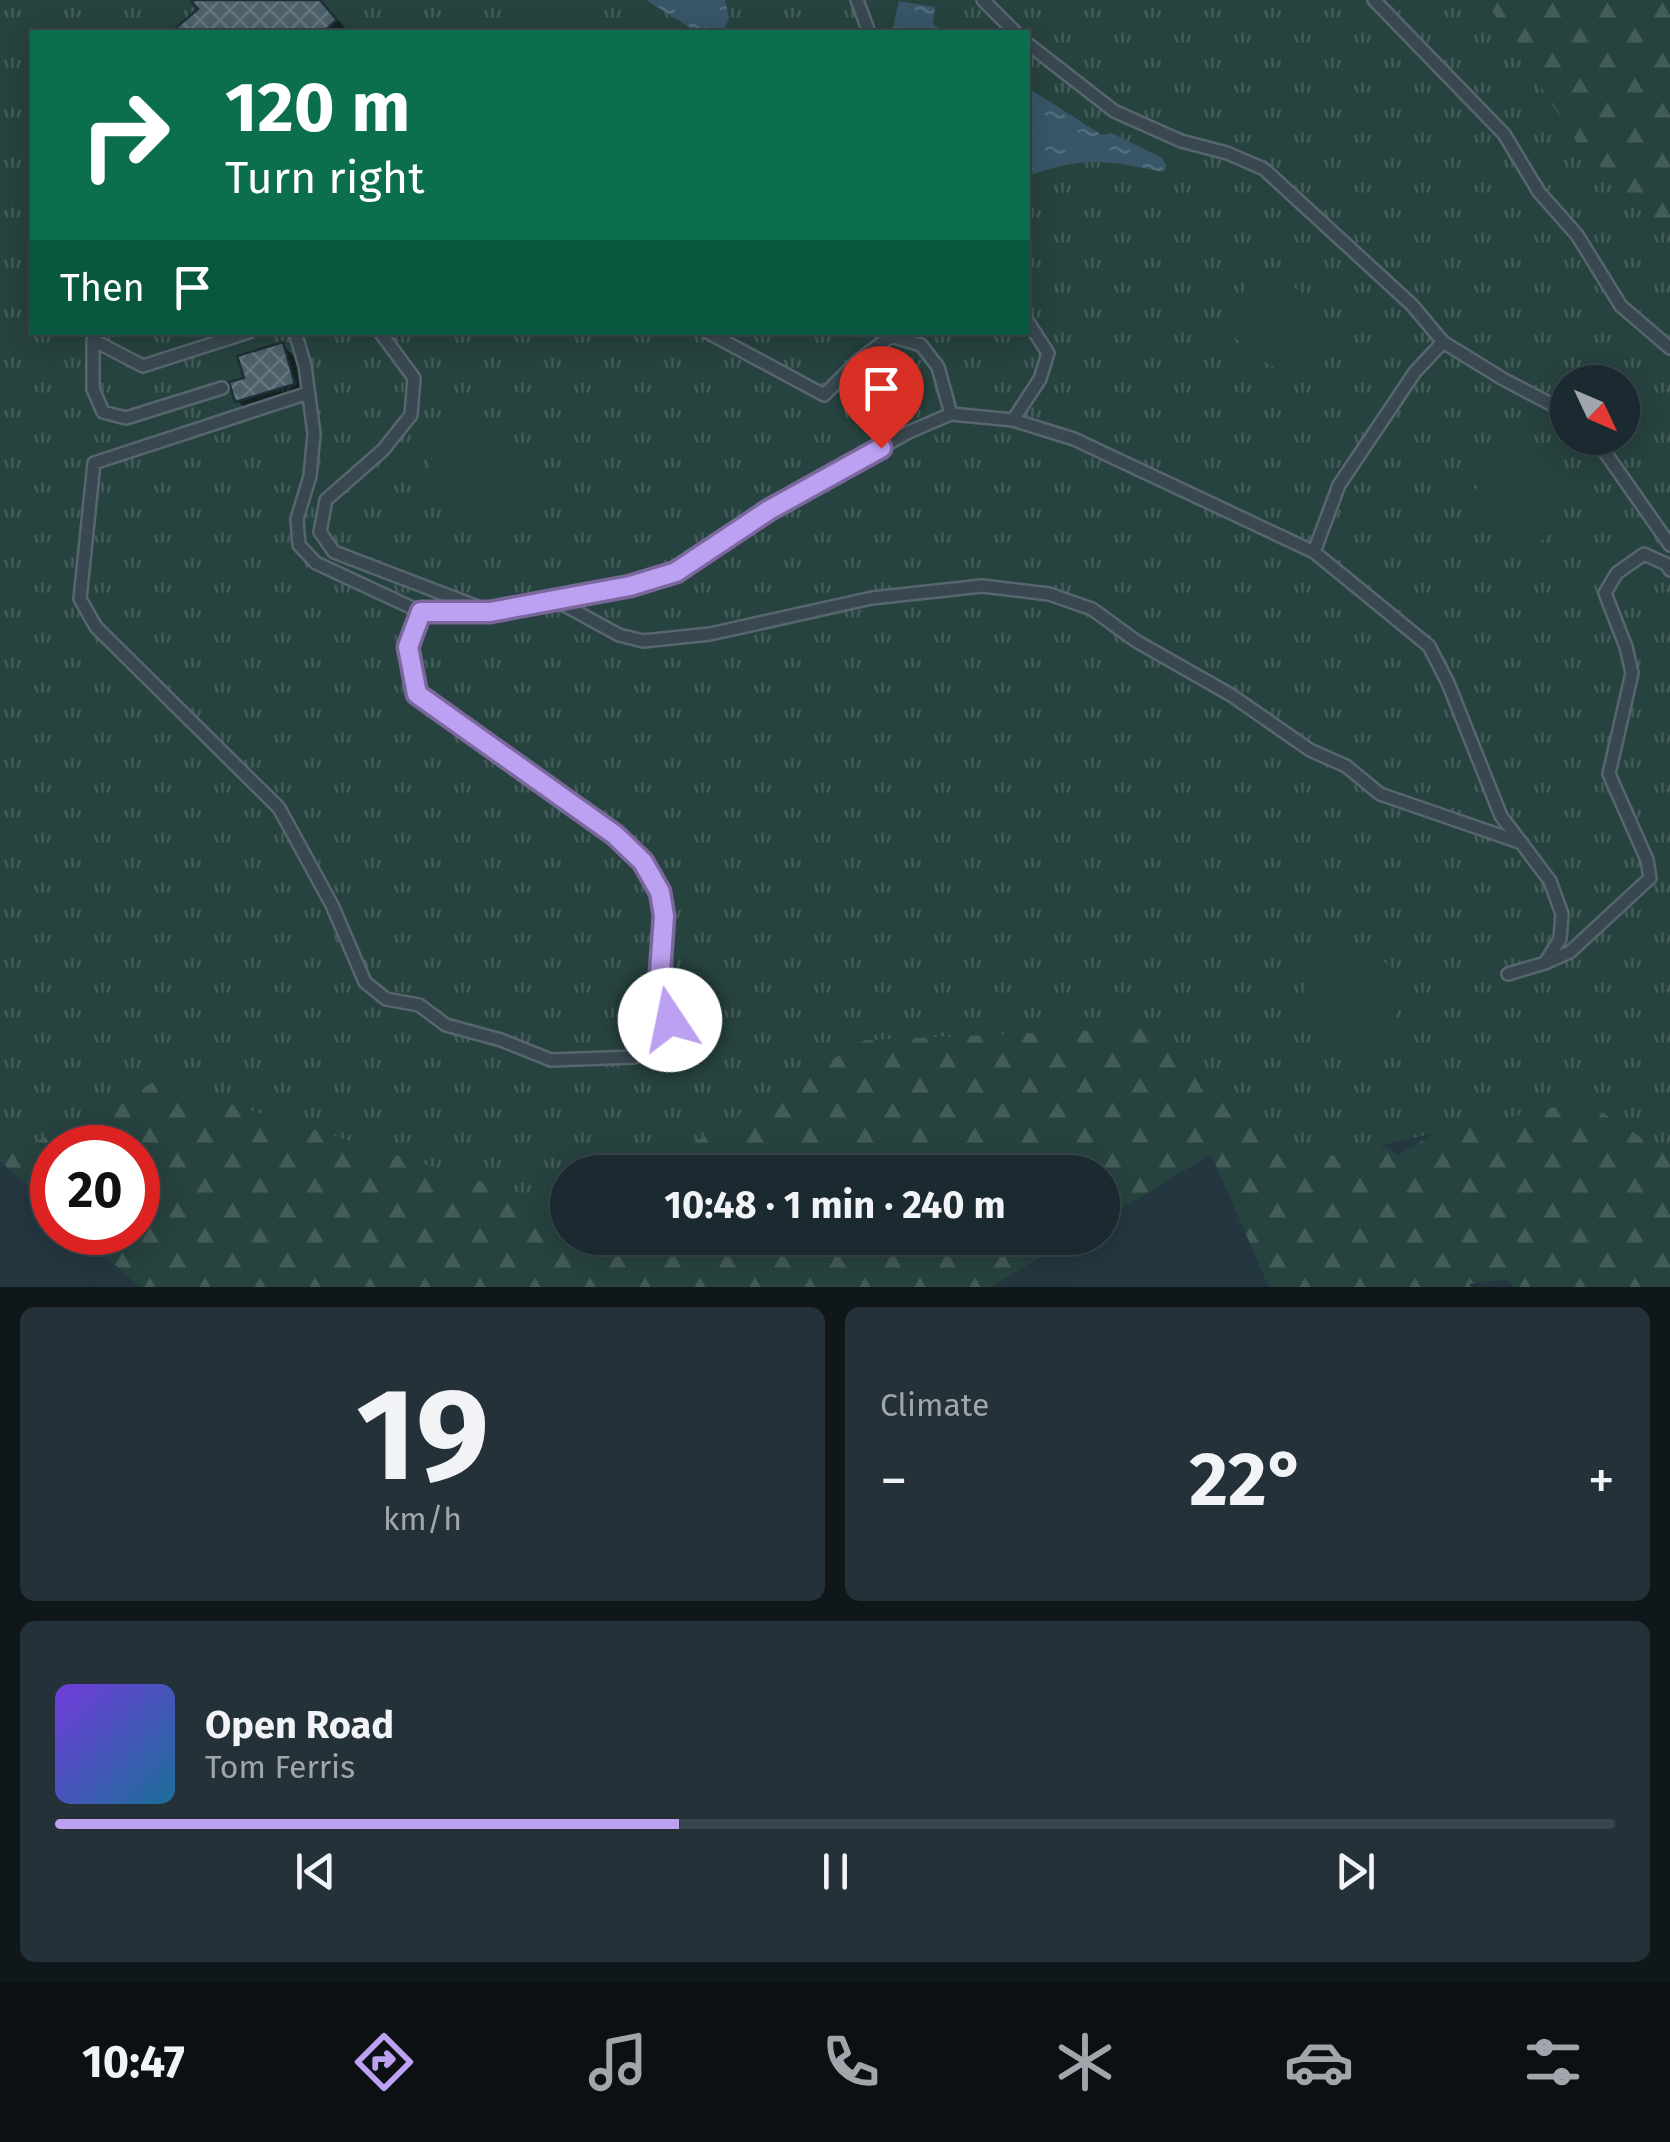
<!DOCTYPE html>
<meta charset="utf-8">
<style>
body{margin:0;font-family:"Fira Sans",sans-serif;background:#243138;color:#f1f3f6;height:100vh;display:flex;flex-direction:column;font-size:38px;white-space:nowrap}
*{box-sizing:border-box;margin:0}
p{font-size:32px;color:#a0a6ab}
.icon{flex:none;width:55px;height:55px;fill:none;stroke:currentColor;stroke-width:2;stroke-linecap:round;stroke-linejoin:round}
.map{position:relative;height:1287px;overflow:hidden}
.details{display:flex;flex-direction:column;gap:20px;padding:20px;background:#0f171a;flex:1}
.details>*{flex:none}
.banner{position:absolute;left:30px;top:30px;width:1000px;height:305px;border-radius:0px;box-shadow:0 5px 25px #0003,0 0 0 2px #39454c;background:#0b6e4f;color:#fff;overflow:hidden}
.needle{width:65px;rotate:134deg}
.fabs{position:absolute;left:1550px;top:365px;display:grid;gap:20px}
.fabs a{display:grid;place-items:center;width:90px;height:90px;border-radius:50%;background:#1b2930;box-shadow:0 5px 25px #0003,0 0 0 2px #39454c;font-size:50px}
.speed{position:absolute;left:30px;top:1125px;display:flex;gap:20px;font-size:50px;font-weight:700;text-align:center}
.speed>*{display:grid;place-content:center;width:130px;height:130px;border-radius:50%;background:#1b2930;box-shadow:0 5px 25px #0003,0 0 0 2px #39454c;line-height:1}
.speed .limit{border:15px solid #d22;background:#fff;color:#111}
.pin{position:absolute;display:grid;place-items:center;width:85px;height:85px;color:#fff;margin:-102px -42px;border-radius:50% 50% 50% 0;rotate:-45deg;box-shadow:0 0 10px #0007}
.pin .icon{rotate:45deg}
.me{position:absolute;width:110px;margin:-55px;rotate:349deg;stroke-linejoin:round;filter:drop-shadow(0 0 8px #0008)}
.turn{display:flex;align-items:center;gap:35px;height:210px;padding:0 30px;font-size:45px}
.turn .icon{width:130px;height:130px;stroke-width:2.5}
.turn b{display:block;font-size:70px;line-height:85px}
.then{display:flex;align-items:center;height:95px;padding:0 30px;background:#0003;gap:20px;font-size:38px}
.big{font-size:75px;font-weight:700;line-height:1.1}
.details .card{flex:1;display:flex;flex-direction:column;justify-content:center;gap:15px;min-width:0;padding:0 35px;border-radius:15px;background:#243138}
.details .dial{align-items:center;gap:0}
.dial b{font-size:130px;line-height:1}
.song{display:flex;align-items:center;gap:30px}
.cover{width:120px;height:120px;border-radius:15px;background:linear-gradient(135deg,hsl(260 70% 55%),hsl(200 70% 35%))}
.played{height:10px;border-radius:5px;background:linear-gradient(90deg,#bca0f2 40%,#39454c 40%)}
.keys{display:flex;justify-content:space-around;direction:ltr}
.heat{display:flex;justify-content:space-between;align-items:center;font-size:55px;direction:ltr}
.details .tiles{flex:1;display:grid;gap:20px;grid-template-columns:1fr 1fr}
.card:last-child{grid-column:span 2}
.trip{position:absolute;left:550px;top:1155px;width:570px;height:100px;border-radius:50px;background:#1b2930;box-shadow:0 5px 25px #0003,0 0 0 2px #39454c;font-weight:700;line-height:100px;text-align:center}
.dock{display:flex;height:160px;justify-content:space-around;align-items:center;background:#0b1013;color:#a0a6ab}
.dock .icon{width:70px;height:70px}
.dock .active{color:#bca0f2}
.dock b{font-size:45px;color:#f1f3f6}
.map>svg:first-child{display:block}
.forest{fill:url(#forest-firs)}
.park{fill:url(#park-tufts);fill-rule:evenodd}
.pitch{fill:#27433f}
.water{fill:url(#water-ripples)}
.shadow{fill:#0007}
.building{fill:url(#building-cross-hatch);stroke:#1f2f37;stroke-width:2.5}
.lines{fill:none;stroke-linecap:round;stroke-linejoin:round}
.service-casing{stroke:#57656e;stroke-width:16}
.service{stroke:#394850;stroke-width:11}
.route-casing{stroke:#7a689d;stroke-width:25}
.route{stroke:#bca0f2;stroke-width:18}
</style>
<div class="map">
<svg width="1670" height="1287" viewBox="0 0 1670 1287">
<defs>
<pattern id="forest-firs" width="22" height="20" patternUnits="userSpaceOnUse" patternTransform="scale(2.5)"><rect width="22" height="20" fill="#27433f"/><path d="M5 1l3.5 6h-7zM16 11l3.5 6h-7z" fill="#445c59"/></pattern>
<pattern id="park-tufts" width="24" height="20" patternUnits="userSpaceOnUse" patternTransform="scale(2.5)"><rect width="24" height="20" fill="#27433f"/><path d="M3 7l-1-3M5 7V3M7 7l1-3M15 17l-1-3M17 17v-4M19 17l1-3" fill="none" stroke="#445c59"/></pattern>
<pattern id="water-ripples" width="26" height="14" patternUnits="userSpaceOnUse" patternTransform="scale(2.5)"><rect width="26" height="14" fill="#385668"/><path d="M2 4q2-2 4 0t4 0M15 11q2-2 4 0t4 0" fill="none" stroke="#536d7c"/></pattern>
<pattern id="building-cross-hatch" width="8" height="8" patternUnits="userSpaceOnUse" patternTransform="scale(2.5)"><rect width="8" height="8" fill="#4d616b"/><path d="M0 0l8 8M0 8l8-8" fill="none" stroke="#64767f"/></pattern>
</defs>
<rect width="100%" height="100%" fill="#243740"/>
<path class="forest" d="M1466 0H1670V321Z
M780 830 1399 1155 1574 1047 1670 1030V1287H1514L1507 1279 1469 1284 1471 1287H1269L1211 1154 1103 1220 1102 1172H568V1238H1073L991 1287H140L79 1233 138 1232V1148H52V1208L0 1161V1124Z"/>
<path class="park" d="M0 0H1485L1579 146 1670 235V1156L1584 1101 1288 1165 1155 1028 865 1040 645 1172H568L567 1208 156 1081 0 1160ZM32 32H1028V332H32ZM1568 382H1622V438H1568Z"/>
<path class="pitch" d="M547 4 566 10 596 32H508L528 7Z
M1256 277C1286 277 1304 292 1323 313L1328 352 1322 369C1286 386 1260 358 1233 336 1230 310 1239 295 1256 277Z
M476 422C510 427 528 452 539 482 497 604 358 462 476 422Z
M1512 452C1544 461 1567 487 1563 520L1539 544C1507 544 1490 533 1473 506 1477 477 1485 463 1512 452Z
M1304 997a48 48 0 1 1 96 0a48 48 0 1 1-96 0Z"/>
<path class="water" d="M646 0H725L729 18 723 32H697Z
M899 1 935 7 933 24 945 32H892Z
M1028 88 1102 135 1111 133 1161 157 1167 166 1163 172C1107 160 1083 156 1028 176Z"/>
<path class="shadow" d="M194 0H320L349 32H174L201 9Z
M282 345 295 357 306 396 249 413 237 400 247 380Z"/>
<path class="building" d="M190 0H320L337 20 323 32H171L198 9Z
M283 342 295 384 235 402 229 382 244 378 237 356Z"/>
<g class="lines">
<defs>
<path id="service" d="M857 0 869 32
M983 0 1015 32
M1374 0 1504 134 1539 192 1577 235 1621 306 1670 348
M1028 44 1114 111 1181 141 1227 153 1264 169 1412 305 1443 342 1503 379 1568 413
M295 332 305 366 314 434 310 476 297 519 299 545 316 563 421 612H490L630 586 676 573 769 510 909 432 951 414 1013 420 1074 439 1314 552
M380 332 414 378 411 415 383 450 326 500 320 532 334 552 483 609
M707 332 824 395 858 361 891 336 921 345 938 367 951 414
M1443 342 1415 372 1339 485 1314 552 1429 646 1448 683 1501 816 1550 881 1562 914 1560 939 1545 963 1508 974
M222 388 126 418 103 412 93 389V340L143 366 249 332
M308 393 94 463 80 599 96 627 279 808 332 905 365 982 386 999 419 1005 446 1025 501 1040 551 1060 634 1057 661 1041 669 1021 659 987 663 916 661 893 643 862 615 835 417 694 408 647 421 612
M1013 420 1040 379 1048 353 1028 322
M1595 438 1670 545
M555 600 619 635 643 641 710 634 872 598 982 586 1049 594 1092 609 1136 641 1231 695 1310 750 1346 766 1380 794 1522 843
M1545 963 1570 952 1650 878 1647 860 1609 774 1632 673 1626 647 1605 593 1617 573 1644 554 1666 564 1670 570"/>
</defs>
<use href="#service" class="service-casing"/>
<use href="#service" class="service"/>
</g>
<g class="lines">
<defs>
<path id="route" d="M670 1020 659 987 664 916 660 892 643 862 615 835 417 694 408 647 421 612H490L630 586 676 572 769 510 881 448"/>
</defs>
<use href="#route" class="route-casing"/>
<use href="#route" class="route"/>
</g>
</svg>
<div class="fabs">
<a><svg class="needle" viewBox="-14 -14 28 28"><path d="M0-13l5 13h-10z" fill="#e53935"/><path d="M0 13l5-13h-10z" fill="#a0a6ab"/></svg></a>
</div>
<div class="speed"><div class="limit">20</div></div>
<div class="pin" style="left:881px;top:448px;background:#d93025"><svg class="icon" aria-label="arrive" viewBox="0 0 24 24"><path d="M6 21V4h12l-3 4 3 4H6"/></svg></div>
<svg class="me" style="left:670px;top:1020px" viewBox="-20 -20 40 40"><circle r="19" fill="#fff"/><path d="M0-13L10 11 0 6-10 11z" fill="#bca0f2"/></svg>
<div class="trip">10:48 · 1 min · 240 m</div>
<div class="banner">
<div class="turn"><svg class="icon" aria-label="right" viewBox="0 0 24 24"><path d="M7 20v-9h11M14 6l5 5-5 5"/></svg><div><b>120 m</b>Turn right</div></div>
<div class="then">Then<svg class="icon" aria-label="arrive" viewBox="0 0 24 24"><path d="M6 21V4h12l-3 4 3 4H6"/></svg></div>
</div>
</div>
<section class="details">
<div class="tiles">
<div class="card dial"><b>19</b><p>km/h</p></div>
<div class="card"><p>Climate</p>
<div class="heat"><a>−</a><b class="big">22°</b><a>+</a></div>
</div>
<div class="card">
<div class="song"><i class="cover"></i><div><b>Open Road</b><p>Tom Ferris</p></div></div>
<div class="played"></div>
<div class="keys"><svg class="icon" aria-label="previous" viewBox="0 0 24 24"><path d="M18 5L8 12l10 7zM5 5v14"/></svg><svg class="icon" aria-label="pause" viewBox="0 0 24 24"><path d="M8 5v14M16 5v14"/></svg><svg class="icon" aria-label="next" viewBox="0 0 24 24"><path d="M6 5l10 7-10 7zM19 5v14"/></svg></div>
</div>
</div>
</section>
<nav class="dock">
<b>10:47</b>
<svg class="icon active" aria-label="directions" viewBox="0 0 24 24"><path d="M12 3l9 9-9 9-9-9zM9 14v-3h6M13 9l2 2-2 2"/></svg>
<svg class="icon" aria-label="music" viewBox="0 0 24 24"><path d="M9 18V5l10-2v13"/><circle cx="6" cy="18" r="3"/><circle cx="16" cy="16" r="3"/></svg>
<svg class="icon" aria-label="phone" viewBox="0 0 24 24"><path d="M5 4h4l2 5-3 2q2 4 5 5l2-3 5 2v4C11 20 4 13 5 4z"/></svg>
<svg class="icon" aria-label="climate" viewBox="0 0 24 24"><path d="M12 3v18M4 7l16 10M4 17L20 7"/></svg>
<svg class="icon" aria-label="car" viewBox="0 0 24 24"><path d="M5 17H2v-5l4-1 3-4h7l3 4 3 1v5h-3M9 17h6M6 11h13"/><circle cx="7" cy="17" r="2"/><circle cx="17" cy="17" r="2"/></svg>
<svg class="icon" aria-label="filters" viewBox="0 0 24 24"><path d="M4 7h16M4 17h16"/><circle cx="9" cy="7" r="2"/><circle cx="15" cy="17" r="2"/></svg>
</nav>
